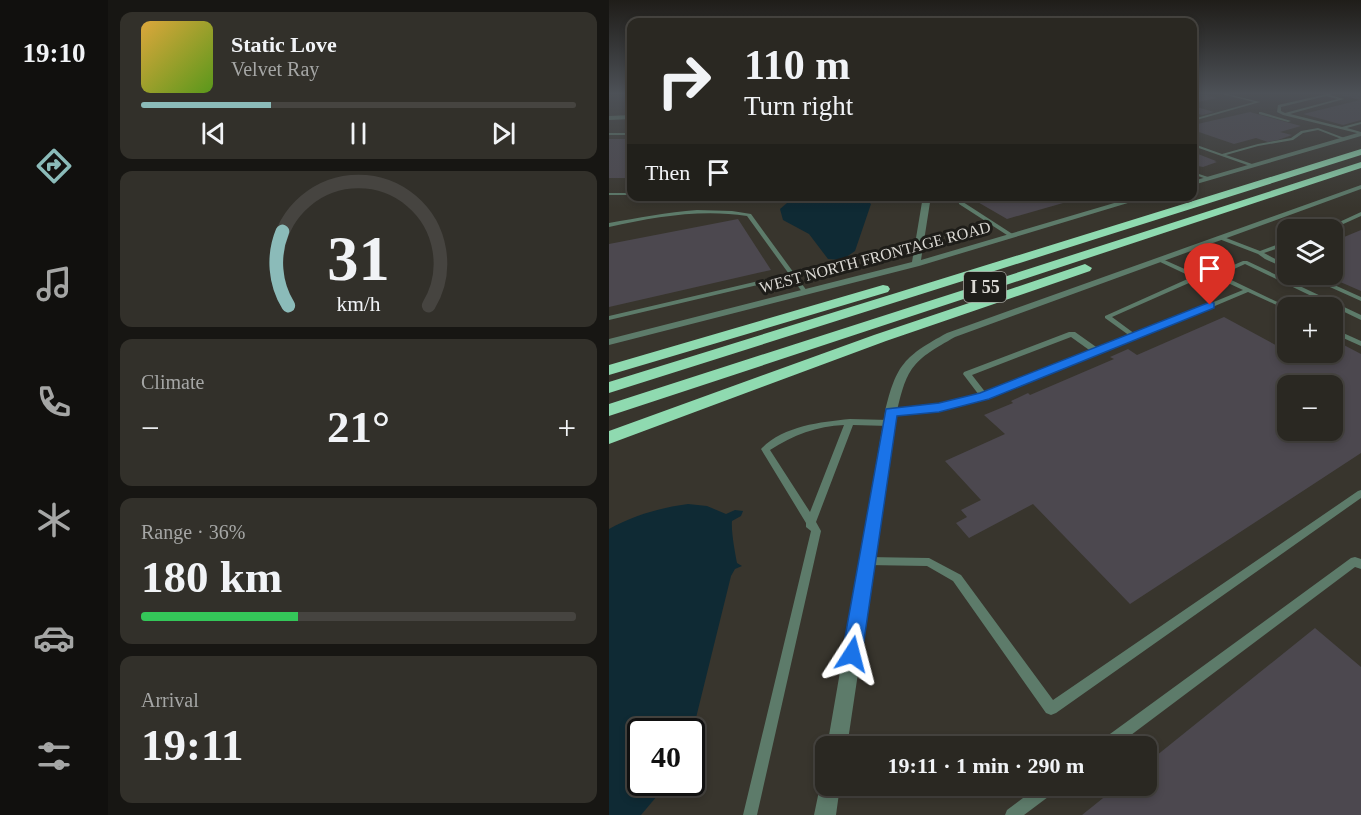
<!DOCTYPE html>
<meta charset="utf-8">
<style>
body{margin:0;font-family:Georgia,serif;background:#32302a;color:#f1f3f6;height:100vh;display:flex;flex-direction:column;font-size:22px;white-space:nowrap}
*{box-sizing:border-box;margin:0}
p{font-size:20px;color:#a5a6a5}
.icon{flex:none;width:33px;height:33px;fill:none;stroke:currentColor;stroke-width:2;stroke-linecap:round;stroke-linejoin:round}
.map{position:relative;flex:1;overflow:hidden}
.details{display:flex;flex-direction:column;gap:12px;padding:12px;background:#171613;width:501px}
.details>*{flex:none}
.hud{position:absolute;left:18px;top:18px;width:570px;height:183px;border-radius:12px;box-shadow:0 3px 9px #0003,0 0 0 2px #464440;background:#2a2822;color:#f1f3f6;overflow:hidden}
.tools{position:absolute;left:668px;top:219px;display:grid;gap:12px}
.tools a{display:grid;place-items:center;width:66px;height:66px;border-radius:12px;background:#2a2822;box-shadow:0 3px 9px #0003,0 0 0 2px #464440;font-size:30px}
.speed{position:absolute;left:18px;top:718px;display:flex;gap:12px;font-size:30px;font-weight:700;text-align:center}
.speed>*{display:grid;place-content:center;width:78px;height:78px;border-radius:50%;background:#2a2822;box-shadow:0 3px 9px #0003,0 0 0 2px #464440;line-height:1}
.speed .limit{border:3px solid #111;border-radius:9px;background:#fff;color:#111}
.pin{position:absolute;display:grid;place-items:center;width:51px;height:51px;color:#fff;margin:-62px -26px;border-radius:50% 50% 50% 0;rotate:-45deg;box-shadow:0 0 6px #0007}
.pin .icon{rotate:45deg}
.me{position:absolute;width:66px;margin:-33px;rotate:9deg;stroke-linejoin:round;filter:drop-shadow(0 0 4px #0008)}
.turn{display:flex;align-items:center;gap:21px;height:126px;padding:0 18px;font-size:27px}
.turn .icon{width:78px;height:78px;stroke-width:2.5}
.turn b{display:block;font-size:42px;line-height:51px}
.then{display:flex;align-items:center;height:57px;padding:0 18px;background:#0003;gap:12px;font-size:22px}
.big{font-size:45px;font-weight:700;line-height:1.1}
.details .card{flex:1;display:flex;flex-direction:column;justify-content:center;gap:9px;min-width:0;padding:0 21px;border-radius:12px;background:#32302a}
.details .dial{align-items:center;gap:0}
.dial svg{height:156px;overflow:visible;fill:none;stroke:#464440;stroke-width:7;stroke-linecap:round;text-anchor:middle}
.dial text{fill:#f1f3f6;stroke:none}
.song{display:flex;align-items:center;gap:18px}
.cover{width:72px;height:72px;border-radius:9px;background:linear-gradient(135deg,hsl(40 70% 55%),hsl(90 70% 35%))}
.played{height:6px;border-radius:3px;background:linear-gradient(90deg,#8bbbb9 30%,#464440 30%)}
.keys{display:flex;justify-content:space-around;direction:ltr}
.heat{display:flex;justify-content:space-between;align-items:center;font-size:33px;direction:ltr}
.charge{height:9px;border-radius:4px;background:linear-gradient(90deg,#34c759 36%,#464440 0)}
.trip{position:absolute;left:206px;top:736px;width:342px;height:60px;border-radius:12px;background:#2a2822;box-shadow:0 3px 9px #0003,0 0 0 2px #464440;font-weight:700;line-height:60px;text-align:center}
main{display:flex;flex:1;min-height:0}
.tab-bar{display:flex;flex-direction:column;width:108px;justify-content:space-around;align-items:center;background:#11100e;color:#a5a6a5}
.tab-bar .icon{width:42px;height:42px}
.tab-bar .active{color:#8bbbb9}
.tab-bar b{font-size:27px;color:#f1f3f6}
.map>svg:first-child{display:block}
.water{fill:#0f2a34}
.building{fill:#4c484f;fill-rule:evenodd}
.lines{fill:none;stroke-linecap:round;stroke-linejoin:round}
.service{fill:#5d7b6a;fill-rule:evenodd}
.minor{fill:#5d7b6a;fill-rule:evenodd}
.tertiary{fill:#5d7b6a;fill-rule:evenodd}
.motorway{fill:#8fdab0;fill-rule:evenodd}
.route{fill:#1a73e8;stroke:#114b97;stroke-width:1.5}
.labels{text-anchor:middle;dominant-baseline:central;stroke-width:6;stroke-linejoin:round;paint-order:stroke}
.far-street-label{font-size:16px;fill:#dbd9d4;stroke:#1e1d19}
.shield{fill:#1e1d19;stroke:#a2a19c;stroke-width:1.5}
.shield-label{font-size:18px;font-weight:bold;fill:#dbd9d4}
</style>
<main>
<nav class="tab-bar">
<b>19:10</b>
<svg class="icon active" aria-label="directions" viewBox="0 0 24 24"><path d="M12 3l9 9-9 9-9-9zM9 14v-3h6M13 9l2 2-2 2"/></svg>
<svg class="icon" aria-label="music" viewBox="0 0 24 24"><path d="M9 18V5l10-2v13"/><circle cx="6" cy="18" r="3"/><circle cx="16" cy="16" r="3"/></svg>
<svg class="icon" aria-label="phone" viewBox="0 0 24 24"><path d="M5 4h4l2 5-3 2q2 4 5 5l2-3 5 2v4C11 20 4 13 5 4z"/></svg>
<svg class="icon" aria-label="climate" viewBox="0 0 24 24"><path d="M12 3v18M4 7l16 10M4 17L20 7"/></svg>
<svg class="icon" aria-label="car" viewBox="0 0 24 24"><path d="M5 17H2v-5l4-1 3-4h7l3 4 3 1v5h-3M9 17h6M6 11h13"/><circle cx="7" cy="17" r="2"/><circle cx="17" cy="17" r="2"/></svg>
<svg class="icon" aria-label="filters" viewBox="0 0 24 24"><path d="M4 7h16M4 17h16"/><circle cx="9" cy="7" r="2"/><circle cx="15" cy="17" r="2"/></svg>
</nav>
<section class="details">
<div class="card">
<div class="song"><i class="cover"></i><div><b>Static Love</b><p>Velvet Ray</p></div></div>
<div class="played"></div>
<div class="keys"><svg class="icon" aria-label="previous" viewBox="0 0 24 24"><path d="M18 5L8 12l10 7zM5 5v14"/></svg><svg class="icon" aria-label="pause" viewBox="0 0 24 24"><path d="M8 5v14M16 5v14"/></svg><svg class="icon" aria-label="next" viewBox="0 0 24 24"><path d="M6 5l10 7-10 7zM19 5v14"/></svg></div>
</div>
<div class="card dial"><svg viewBox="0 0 100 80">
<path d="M14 69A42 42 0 1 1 86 69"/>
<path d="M14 69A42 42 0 0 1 11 31" stroke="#8bbbb9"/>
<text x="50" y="56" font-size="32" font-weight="700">31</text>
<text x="50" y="72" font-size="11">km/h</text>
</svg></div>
<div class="card"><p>Climate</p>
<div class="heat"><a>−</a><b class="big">21°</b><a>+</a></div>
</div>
<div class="card"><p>Range · 36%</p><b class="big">180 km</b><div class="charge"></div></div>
<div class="card"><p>Arrival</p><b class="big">19:11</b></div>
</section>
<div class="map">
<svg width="752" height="815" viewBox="0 0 752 815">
<rect width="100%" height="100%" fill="#38352d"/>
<path class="water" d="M195 200H257L262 204 246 251 233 260 219 259 200 234 174 220 171 209 178 203Z
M79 504 98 506 117 514 126 510 134 511 132 516 123 521C122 532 126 552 128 563L133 566 126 569 122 576 83 734 32 732V783H59L32 815H0V529C26 515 50 508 79 504Z"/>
<path class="building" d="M752 94V120L734 125 694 114 751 100 732 95Z
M591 95H597L608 98 584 103V97Z
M584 106 605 112 593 115 584 112Z
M641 112 692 126 671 132 683 135 669 140 659 142 647 138 625 144 584 130V125Z
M0 139H22V178H0Z
M584 152 607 161H605L608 162 594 167 584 165Z
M363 196H475V197L398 219 360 197Z
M129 219 162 270 0 307V244Z
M752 230V291L713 274H723V242Z
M615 317 696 361 713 352H723V347L731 343 752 354V453L521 604 424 504 360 538 347 523 358 517 352 510 372 500 336 461 396 434 375 415 404 403 402 401 419 393 421 395 505 359 501 357 519 349 528 355ZM678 386H723V430H678Z
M706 628 752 667V815H473L509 786H537V764Z"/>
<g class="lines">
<path class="service" d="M613 94H618L651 102 584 121V119L645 102Z
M718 94H723L721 95 735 99 681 114 733 127 752 122V124L738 128 752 132V134L674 115 668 112 669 105ZM717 96 729 99 676 113 672 111V107Z
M650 112H652L682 121 679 122 650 114Z
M709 128 738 139 735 140 709 130 694 133 684 140 649 146 617 155 646 165V167H644L584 146V144H585L613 154 649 144 682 138 692 131Z
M0 133H22V135H0Z
M584 172 602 178V179L600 180 584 174Z
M0 193H22V195H0Z
M349 196H354V202L405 235V237H401L350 204Z
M88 210 123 211 142 214 198 291V293H194L182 277 0 320V316L180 274 138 216C91 209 46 217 0 227V223C29 218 58 212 88 210Z
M752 212V216L721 230H713Z
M612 236 651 251 678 241V245L655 253 678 265V269L656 259 649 254 610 239V237Z
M551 258 589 275 606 273 634 261H638L752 315V320L636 264 612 275 681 308H678V310L676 309 639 292 492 354 378 398 330 410 282 415 278 412 282 409 330 404 370 395 354 374 355 372 460 332H466L490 349 521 336 496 318V316L583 277 549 261V259ZM606 277 634 290 526 334 503 317 589 279ZM462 337 483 352 377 393 363 375Z
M692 274H701L752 297V301Z
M723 328 752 341V346L723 333Z
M241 419 280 420 284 423 280 426 244 425 207 522 212 531 148 815H134L202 531 197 527V523L152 449C174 426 211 422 241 419ZM235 425 201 512 161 450C184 435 208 426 235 425Z
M752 490V498L447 713 442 715 437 713 344 581 318 566 258 565 254 564 253 561 254 558 258 557 320 558 352 575 444 700 749 491Z
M746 557 752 559V569L746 567 506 747H488L490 742 742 558Z
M430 786H449L447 791 415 815H396L398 810Z"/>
<path class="minor" d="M752 132V136L584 185V181Z
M314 196H322L312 260 529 196H542L310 266 0 345V339L303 262Z"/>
<path class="tertiary" d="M22 115V119L0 120V116Z
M752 185V189L346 337C305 360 298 366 288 412L238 747H218L276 412C287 364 296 356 338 333Z
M216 778V786H231L227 815H205L211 786Z"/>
<path class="motorway" d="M752 149V155L0 393V382Z
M752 162V168L0 416V404Z
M476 264 483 268 481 271 277 341 0 444V431L265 335Z
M274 285 279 286 281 289 279 292 0 375V365Z"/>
</g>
<linearGradient id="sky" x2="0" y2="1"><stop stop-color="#1f1d19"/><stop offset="0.45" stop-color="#4d5157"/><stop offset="1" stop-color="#4d5157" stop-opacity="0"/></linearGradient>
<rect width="752" height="208" fill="url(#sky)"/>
<path class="route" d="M601 302 605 303V308L380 399 330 412 288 416 253 654 250 660 243 663 236 660 233 654 277 409 330 403 371 393Z"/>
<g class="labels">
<g class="far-street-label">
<text transform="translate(266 257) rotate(-15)">WEST NORTH FRONTAGE ROAD</text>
</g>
<rect class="shield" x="355" y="272" width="42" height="30" rx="4.5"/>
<g class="shield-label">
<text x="376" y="287">I 55</text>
</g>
</g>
</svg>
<div class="tools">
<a><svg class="icon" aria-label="layers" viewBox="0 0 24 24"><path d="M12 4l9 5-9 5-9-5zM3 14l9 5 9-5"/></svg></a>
<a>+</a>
<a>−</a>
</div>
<div class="speed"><div class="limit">40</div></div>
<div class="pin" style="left:601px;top:305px;background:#d93025"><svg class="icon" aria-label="arrive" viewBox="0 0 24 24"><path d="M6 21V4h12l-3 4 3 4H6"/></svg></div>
<svg class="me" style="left:243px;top:654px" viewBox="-20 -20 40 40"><path d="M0-17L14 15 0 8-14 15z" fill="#1a73e8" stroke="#fff" stroke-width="4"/></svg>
<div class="trip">19:11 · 1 min · 290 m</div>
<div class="hud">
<div class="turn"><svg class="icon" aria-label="right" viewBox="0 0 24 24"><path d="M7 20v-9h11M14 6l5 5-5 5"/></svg><div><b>110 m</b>Turn right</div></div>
<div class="then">Then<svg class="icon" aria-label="arrive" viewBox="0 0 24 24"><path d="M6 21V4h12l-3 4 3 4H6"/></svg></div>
</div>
</div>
</main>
